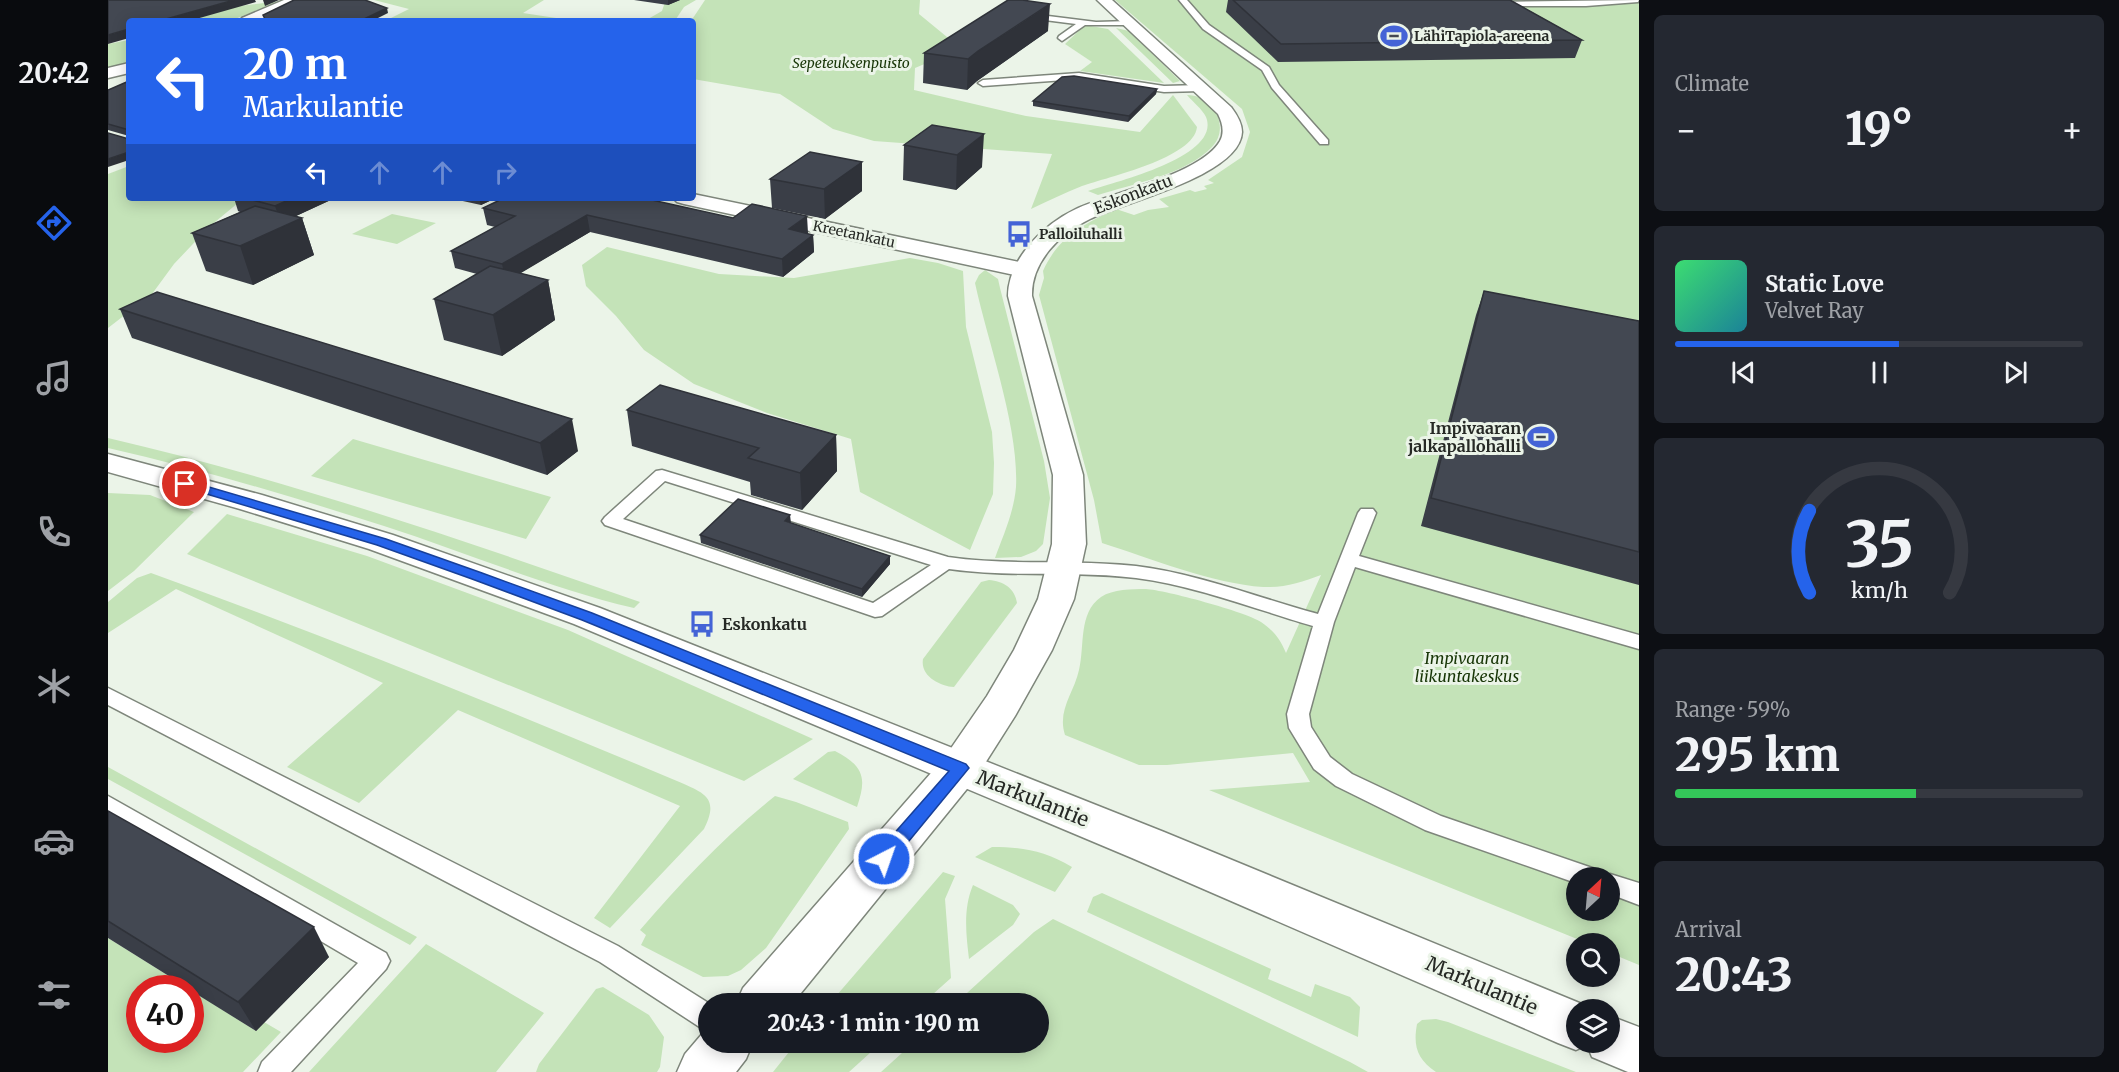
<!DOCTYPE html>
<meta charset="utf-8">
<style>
body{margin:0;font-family:Merriweather,serif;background:#242831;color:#f1f3f6;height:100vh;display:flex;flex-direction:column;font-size:22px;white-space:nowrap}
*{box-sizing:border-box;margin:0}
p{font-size:20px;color:#9ea1a6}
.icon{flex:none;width:33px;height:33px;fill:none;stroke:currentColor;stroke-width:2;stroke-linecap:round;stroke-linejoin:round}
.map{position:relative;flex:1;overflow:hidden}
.details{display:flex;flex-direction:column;gap:15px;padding:15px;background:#0d0f14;width:480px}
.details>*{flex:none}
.banner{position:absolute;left:18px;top:18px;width:570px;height:183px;border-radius:6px;box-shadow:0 3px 15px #0003;background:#2563eb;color:#fff;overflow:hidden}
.needle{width:39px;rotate:26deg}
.fabs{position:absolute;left:1458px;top:867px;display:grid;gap:12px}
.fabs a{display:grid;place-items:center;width:54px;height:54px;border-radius:50%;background:#171b24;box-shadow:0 3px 15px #0003;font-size:30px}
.speed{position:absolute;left:18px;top:975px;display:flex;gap:12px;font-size:30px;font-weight:700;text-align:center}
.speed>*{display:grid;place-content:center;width:78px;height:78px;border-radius:50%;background:#171b24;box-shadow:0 3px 15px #0003;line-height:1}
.speed .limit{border:9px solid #d22;background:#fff;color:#111}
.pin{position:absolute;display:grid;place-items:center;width:51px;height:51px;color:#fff;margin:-26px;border:3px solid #fff;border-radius:50%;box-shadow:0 2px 6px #0007}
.me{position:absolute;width:66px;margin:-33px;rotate:41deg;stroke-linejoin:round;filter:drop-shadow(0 0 4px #0008)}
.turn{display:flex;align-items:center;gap:21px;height:126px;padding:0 18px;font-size:27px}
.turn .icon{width:78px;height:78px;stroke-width:2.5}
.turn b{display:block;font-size:42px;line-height:51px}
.lanes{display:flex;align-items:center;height:57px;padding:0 18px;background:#0003;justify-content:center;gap:30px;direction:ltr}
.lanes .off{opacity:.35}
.big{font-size:45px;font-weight:800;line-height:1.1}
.details .card{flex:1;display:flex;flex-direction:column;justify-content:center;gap:9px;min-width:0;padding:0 21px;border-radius:9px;background:#242831}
.details .dial{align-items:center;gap:0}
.dial svg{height:156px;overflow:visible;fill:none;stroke:#363941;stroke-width:7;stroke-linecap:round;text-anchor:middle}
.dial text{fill:#f1f3f6;stroke:none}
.song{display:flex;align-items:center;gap:18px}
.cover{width:72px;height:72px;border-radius:9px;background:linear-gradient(135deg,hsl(140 70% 55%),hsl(190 70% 35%))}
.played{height:6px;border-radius:3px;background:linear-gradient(90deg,#2563eb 55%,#363941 55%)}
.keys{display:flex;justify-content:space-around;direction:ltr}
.heat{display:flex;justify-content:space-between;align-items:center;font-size:33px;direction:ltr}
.charge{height:9px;border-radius:4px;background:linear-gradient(90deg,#34c759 59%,#363941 0)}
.trip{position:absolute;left:590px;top:993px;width:351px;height:60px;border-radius:30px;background:#171b24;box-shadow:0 3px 15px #0003;font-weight:800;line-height:60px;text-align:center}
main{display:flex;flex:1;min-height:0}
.dock{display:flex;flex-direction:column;width:108px;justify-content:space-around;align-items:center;background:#090b0e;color:#9ea1a6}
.dock .icon{width:42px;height:42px}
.dock .active{color:#2563eb}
.dock b{font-size:27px;color:#f1f3f6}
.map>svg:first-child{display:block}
.green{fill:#c4e3b8;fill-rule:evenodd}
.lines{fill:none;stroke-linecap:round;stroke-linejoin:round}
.service-casing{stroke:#7e867b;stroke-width:3}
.minor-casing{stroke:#7e867b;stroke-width:3}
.tertiary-casing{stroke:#7e867b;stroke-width:3}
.secondary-casing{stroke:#7e867b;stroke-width:3}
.service{fill:#fff;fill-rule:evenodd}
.minor{fill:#fff;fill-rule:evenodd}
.tertiary{fill:#fff;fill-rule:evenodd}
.secondary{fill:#fff;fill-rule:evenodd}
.wall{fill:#3a3e47}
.shaded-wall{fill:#2f3239}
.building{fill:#434852;stroke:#2f3239;stroke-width:1.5}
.route{fill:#2563eb;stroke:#184099;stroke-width:1.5}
.labels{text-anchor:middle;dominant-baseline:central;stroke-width:6;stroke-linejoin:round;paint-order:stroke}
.far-poi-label{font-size:14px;font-weight:bold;fill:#262925;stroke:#ebf4e8;text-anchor:start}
.far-park-label{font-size:14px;font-style:italic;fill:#173506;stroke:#ebf4e8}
.far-street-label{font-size:14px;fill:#262925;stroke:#ebf4e8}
.street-label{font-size:16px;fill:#262925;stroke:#ebf4e8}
.poi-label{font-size:16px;font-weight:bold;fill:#262925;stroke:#ebf4e8;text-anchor:end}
.park-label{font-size:16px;font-style:italic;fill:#173506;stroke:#ebf4e8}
.near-street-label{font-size:20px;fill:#262925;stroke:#ebf4e8}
</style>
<main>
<nav class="dock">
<b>20:42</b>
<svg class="icon active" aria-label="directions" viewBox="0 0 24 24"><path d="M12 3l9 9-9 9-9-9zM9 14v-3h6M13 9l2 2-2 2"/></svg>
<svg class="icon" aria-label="music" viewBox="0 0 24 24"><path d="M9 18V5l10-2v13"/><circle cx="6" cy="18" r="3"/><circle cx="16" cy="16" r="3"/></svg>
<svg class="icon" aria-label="phone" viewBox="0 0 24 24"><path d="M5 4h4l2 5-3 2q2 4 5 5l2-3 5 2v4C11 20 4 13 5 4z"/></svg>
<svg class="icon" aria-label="climate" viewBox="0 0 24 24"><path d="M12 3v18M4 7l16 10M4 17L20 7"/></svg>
<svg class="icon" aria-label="car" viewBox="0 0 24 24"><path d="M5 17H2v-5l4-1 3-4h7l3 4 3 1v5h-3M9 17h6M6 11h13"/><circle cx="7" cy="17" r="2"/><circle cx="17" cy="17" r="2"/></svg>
<svg class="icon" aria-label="filters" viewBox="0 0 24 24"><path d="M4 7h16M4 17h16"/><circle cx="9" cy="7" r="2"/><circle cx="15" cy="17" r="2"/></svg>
</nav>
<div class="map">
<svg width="1531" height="1072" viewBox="0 0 1531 1072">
<rect width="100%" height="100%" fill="#ebf4e8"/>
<path class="green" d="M266 0H436L415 13 468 21H277L301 9Z
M564 0H588L576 7 568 19H540L554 11 557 2Z
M597 0H812L811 14 839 37 851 41 833 57 807 68 806 90 918 116 1032 132 1065 95 1089 127C1086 158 1000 177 974 186 956 193 940 201 923 209L944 154 766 141 725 129 672 94 585 79 583 21Z
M1007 0H1531V965L1502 953V944L1479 943 1101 790 1202 782 1185 753 1059 765H1031L957 735C949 710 966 693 971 670 977 646 970 613 993 597 1005 589 1024 589 1038 589 1057 590 1138 612 1153 622 1166 631 1172 639 1178 653L1213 575C1194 582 1176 588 1155 587 1106 584 1041 558 994 543L986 500 931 295 936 278 935 271C950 237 976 224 1008 209L1026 215 1040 210 1061 207 1051 199 1082 190 1087 192 1099 189 1096 186 1106 183 1100 180 1134 157 1142 132 1134 109ZM1468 878H1502V910H1468Z
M172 1 122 21H55L48 16Z
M977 25 1000 29 1056 83 972 71 984 62 957 44Z
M1008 28 1021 31 1072 81 1065 83Z
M21 40V62L0 68V44Z
M1079 95C1105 95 1123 127 1104 147 1079 174 1024 184 990 195L980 191C1006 182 1114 157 1098 117 1094 109 1085 102 1079 95Z
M21 166V198H136L101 227 66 264 44 294 0 328V174Z
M284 214 328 223 289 244 244 234Z
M499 247 611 274 686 278 802 258 830 263 855 271 858 327 884 432 886 463 885 494 862 550 752 492 743 439 659 413 586 384 536 350 508 316 478 286 474 265Z
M877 270 890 279 892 288 936 461 942 498 935 544 928 551 913 557 887 558C895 536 906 512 908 487 911 427 880 343 867 283L871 275Z
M0 438C181 480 357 541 532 602L526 608C441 588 360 553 276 526 185 497 93 469 0 448Z
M245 439 443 497 418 539 203 476Z
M0 493 42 495 86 512 26 571 0 591Z
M119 514 259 556 460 630 705 739 636 781 79 554Z
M43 573C221 637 395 708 569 781 596 793 612 797 596 829L502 928 486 918 572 806 350 710 251 803 179 767 275 683 68 589 0 633V602L29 578Z
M881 580C895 581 907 588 909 603L846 687C832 686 812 676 815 659L873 582Z
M727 751C756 766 759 778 749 807L685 779 720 752Z
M0 767 309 937 302 945 0 779Z
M667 796 688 802 740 822 741 829 658 948 633 970 620 976 595 977 533 945 538 935 532 930C574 881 617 836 667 796Z
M884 847C916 847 936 851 964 867L947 892 867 857Z
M835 872 847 876 837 899 843 978 815 1003H722Z
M865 885 905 905 912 914 905 925 861 959C858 933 855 909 865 885Z
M994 893 1163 969 1160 979 1203 997 1207 984 1242 997 1252 1007 1250 1037 979 912 985 897Z
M945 919 1242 1062 1260 1072H773L805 1043 930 1042V1004L848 1003 926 932Z
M0 938 80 988H32V1040H82L83 990 148 1031 156 1022 173 1032 135 1072H0Z
M318 944 436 1013 388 1072H201Z
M495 987 541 1015 556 1037 552 1067 549 1072H428L431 1064 488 989Z
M1328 1019 1340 1022 1468 1072H1328C1309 1059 1305 1046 1309 1024L1314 1020Z
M689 1042H773V1043L741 1072H665Z"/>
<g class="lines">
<defs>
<path id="service" d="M1071 0H1079L1101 25 1161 67 1171 85 1220 140V144H1212L1164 88 1154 70 1095 29Z
M1531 0 1530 2 1478 6H1386L1382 4 1386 2Z
M916 13 988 22 1022 21 1026 23 1022 25H977L954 41 950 38 951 36 968 24 913 17 912 15Z
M971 73 1056 86 1093 85 1098 88 1093 91 1056 92 971 79 875 86 870 83 875 80Z
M554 470 840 557C902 566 965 559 1028 566 1087 573 1151 598 1210 614L1250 513 1253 509H1265L1268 513 1251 556 1531 635V649L1247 567 1226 622 1201 714 1203 727 1222 757 1244 774 1333 816 1493 871 1495 876 1502 874 1531 883V905L1502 894V878H1468V883L1317 830 1228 786 1206 769 1181 728 1179 714 1205 626C1150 610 1085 585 1028 578 966 570 904 578 841 569L774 616 767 617 497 525 494 521 497 517 548 471ZM557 481 823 565 765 603 515 519Z
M0 688 510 946 602 1004H600V1030L590 1026 492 962 0 705Z
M0 796 278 953 282 961 278 969 183 1072H150L154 1062 250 963 0 816Z"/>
<path id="minor" d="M176 0H195L151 21H132L134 18Z
M21 63V73L0 78V68Z
M585 194 916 263 924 265 928 270 924 275 916 277 576 204 569 202 565 198H585Z"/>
<path id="tertiary" d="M989 0H1004L1123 107C1129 115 1134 123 1134 132 1132 176 1015 202 982 219 953 233 923 261 924 296L975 475 978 544 966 599 944 650 907 716 867 779 684 1004H628L635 988 837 757 879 696 906 650 930 599 944 544 945 475 900 296C900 259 936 224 968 209 1004 192 1092 175 1112 141 1117 132 1114 122 1110 114Z
M600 1027V1042H645L638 1059 628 1072H569L577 1054Z"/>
<path id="secondary" d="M0 454 154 495 285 535 492 608 1056 832 1486 1009 1468 1010V1042H1502V1016L1531 1027V1072H1520L1484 1057 1479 1045 1468 1050 1450 1043 1024 858 466 624 261 549 132 509 0 472Z"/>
</defs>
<use href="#service" class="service-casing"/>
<use href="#minor" class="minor-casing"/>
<use href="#tertiary" class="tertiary-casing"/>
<use href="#secondary" class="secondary-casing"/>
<use href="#service" class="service"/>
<use href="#minor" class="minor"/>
<use href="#tertiary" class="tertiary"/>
<use href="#secondary" class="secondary"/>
</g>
<path class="wall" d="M526 0H572L560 5Z
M1120 0H1402L1474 40 1467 58 1170 62 1118 12Z
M940 31 869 81 859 90 815 83 816 53Z
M21 81V136L0 130V90Z
M1049 89 1048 94 1020 122 925 106V101Z
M824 125 874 167 848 190 795 180 796 145Z
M754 162V191L717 219 664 208 662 179Z
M126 198H227L188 216 194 218 206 255 145 285 98 271 84 233 132 212 130 211Z
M341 198H388L373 205Z
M375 208 625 218 705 235 706 252 675 277 482 232 412 273 440 280 447 320 394 356 336 340 326 299 369 274 347 268 343 251 387 227 379 225Z
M1376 291 1531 321V585L1313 526 1368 315Z
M12 309 470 451 439 475 24 338Z
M519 410 728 435 729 471 694 510 643 495 642 482 524 446Z
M683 523 782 564 754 597 593 543 592 535Z
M0 811 221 957 148 1031 82 990V988H80L0 938Z"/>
<path class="shaded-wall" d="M126 0H147L148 2 81 21H51Z
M155 0H171L157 6Z
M560 0H572L560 5Z
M942 4 940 31 869 81 859 90 860 59 870 51Z
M279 8 280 13 264 21H252Z
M21 29V38L0 44V35Z
M1049 89 1048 94 1020 122 1021 116Z
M876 134 874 167 848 190 849 155Z
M21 152V160L0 167V159Z
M754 162V191L717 219 716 189Z
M185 198H227L173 223 167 206Z
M371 198H388L373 205Z
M479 215 482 232 398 282 394 264Z
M699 216 700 233 682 247 681 229Z
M194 218 206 255 145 285 132 246Z
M705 235 706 252 675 277 674 259Z
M440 280 447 320 394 356 385 315Z
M464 419 470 451 439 475 432 443Z
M728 435 729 471 694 510 692 473Z
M682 515 683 523 677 521Z
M782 556V564L754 597V589Z
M206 927 221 957 148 1031 130 1002Z"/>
<path class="building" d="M0 0H126L51 21H21V29L0 35Z
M186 0H257L279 8 252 21H257H158L155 15Z
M900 0H914L942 4 870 51 860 59 816 53Z
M1125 0H1402L1474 40 1173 44Z
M966 76 1049 89 1021 116 925 101 954 77Z
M21 81V130L0 124V90Z
M824 125 876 134 849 155 796 145Z
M0 133 21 139V152L0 159Z
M702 152 754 162 716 189 662 179Z
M137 198H185L167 206Z
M396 198H535L625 218 644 204 699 216 681 229 705 235 674 259 479 215 394 264 343 251 407 216 375 208Z
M147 206 194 218 132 246 84 233Z
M382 266 440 280 385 315 326 299Z
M1376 291 1531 321V552L1323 498Z
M49 292 464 419 432 443 12 309Z
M552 385 728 435 692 473 640 458 651 448 519 410Z
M630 499 682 515 677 521 782 556 754 589 592 535Z
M0 811 206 927 130 1002 0 921Z"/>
<path class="route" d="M77 480 278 539 374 573 484 613 858 764 861 768 782 864 776 866 769 864 767 859 769 853 841 771 474 620 364 579 269 545 72 486 71 484Z"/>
<defs>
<symbol id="stadium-bare" viewBox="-9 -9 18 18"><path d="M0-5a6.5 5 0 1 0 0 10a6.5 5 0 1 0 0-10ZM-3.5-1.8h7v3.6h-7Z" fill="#4463d6" stroke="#ebf4e8" stroke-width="2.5" paint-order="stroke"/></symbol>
<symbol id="bus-bare" viewBox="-9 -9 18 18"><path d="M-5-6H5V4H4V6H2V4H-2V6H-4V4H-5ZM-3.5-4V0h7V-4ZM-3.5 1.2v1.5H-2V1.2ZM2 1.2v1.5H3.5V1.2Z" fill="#4463d6" stroke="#ebf4e8" stroke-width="2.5" paint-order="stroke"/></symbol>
</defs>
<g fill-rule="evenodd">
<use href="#stadium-bare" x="1267" y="17" width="38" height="38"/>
<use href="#bus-bare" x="892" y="215" width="38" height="38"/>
<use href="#stadium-bare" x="1414" y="418" width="38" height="38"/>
<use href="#bus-bare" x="575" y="605" width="38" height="38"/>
</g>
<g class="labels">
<g class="far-poi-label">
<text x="1306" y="36">LähiTapiola-areena</text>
<text x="931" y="234">Palloiluhalli</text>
</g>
<g class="far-park-label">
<text x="743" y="63">Sepeteuksenpuisto</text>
</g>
<g class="far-street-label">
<text transform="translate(746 234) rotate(12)">Kreetankatu</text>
</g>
<g class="street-label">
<text transform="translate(1025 194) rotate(-21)">Eskonkatu</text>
</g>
<g class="poi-label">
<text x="1413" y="428">Impivaaran<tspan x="1413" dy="18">jalkapallohalli</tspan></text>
<text x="614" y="624" text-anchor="start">Eskonkatu</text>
</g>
<g class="park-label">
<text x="1359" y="658">Impivaaran<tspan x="1359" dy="18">liikuntakeskus</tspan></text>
</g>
<g class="near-street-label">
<text transform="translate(925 798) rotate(22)">Markulantie</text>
<text transform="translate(1374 985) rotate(23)">Markulantie</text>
</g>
</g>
</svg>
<div class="fabs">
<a><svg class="needle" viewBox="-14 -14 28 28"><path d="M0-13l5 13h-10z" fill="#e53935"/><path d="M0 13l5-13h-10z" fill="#9ea1a6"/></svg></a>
<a><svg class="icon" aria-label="search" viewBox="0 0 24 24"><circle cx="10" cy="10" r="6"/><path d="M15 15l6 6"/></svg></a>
<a><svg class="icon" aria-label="layers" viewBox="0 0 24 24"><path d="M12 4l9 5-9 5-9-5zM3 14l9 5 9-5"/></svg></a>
</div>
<div class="speed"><div class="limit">40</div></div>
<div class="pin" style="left:77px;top:484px;background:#d93025"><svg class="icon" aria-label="arrive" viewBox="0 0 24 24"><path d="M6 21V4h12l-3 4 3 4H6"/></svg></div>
<svg class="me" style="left:776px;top:859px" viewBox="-20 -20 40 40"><circle r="17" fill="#2563eb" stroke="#fff" stroke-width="3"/><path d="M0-11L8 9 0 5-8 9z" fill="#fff"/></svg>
<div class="trip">20:43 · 1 min · 190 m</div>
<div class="banner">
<div class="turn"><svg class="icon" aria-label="left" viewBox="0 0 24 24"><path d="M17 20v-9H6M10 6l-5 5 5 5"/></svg><div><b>20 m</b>Markulantie</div></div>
<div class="lanes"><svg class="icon" aria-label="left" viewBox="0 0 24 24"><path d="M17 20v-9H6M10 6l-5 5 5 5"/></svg><svg class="icon off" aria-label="ahead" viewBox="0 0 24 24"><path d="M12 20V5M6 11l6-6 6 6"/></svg><svg class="icon off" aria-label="ahead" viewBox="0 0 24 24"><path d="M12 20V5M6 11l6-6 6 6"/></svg><svg class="icon off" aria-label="right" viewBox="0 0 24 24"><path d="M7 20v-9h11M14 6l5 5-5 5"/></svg></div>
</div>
</div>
<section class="details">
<div class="card"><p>Climate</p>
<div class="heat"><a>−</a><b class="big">19°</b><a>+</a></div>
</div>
<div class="card">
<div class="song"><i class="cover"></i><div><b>Static Love</b><p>Velvet Ray</p></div></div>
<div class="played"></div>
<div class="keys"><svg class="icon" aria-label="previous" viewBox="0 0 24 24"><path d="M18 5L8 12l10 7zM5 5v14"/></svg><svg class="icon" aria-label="pause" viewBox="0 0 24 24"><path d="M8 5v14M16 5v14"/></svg><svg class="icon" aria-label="next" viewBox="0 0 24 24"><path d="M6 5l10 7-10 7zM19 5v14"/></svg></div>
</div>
<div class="card dial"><svg viewBox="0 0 100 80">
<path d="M14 69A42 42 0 1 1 86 69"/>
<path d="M14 69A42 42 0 0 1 14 27" stroke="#2563eb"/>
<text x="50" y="56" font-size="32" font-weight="700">35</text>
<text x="50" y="72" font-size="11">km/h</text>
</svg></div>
<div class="card"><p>Range · 59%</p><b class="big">295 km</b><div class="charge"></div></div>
<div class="card"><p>Arrival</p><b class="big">20:43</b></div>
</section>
</main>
